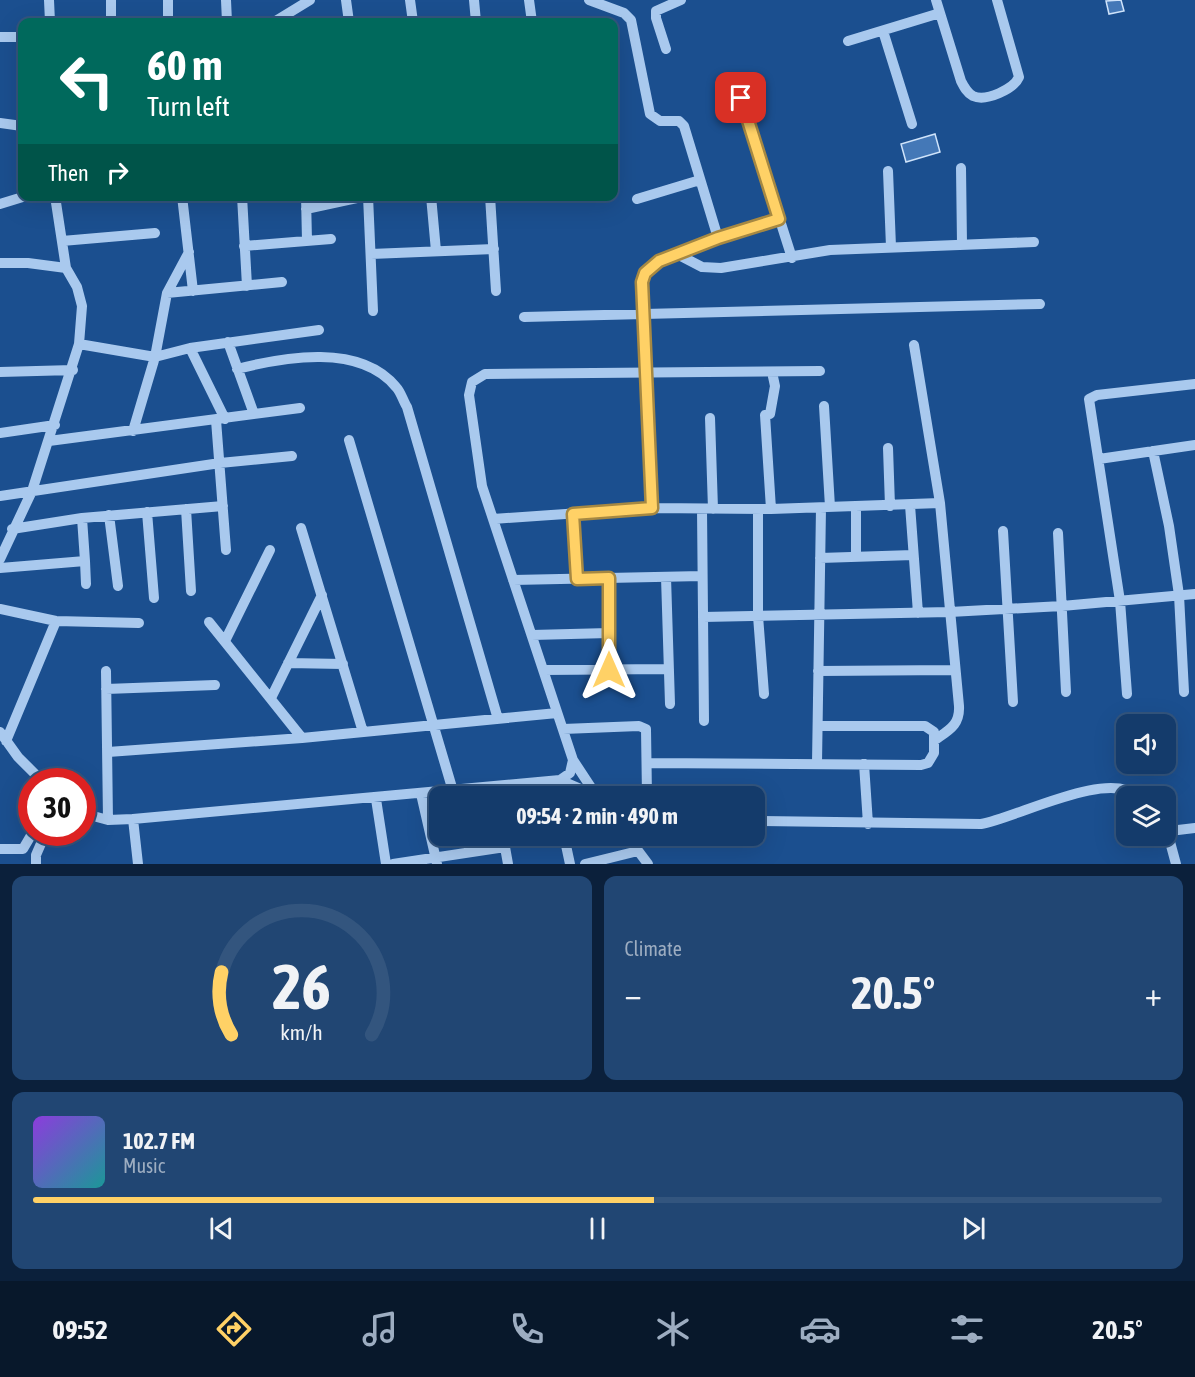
<!DOCTYPE html>
<meta charset="utf-8">
<style>
body{margin:0;font-family:"Asap Condensed",sans-serif;background:#214673;color:#f1f3f6;height:100vh;display:flex;flex-direction:column;font-size:22px;white-space:nowrap}
*{box-sizing:border-box;margin:0}
p{font-size:20px;color:#9dadc1}
.icon{flex:none;width:33px;height:33px;fill:none;stroke:currentColor;stroke-width:2;stroke-linecap:round;stroke-linejoin:round}
.map{position:relative;height:864px;overflow:hidden}
.drawer{display:flex;flex-direction:column;gap:12px;padding:12px;background:#0b203b;flex:1}
.drawer>*{flex:none}
.top-card{position:absolute;left:18px;top:18px;width:600px;height:183px;border-radius:12px;box-shadow:0 6px 24px #0002,0 0 0 2px #33557e;background:#00695c;color:#fff;overflow:hidden}
.fabs{position:absolute;left:1116px;top:714px;display:grid;gap:12px}
.fabs a{display:grid;place-items:center;width:60px;height:60px;border-radius:12px;background:#143b6b;box-shadow:0 6px 24px #0002,0 0 0 2px #33557e;font-size:30px}
.speed{position:absolute;left:18px;top:768px;display:flex;gap:12px;font-size:30px;font-weight:700;text-align:center}
.speed>*{display:grid;place-content:center;width:78px;height:78px;border-radius:50%;background:#143b6b;box-shadow:0 6px 24px #0002,0 0 0 2px #33557e;line-height:1}
.speed .limit{border:9px solid #d22;background:#fff;color:#111}
.pin{position:absolute;display:grid;place-items:center;width:51px;height:51px;color:#fff;margin:-26px;border-radius:12px;box-shadow:0 3px 9px #0006}
.me{position:absolute;width:66px;margin:-33px;rotate:0deg;stroke-linejoin:round;filter:drop-shadow(0 0 4px #0008)}
.turn{display:flex;align-items:center;gap:21px;height:126px;padding:0 30px;font-size:27px}
.turn .icon{width:78px;height:78px;stroke-width:2.5}
.turn b{display:block;font-size:42px;line-height:51px}
.then{display:flex;align-items:center;height:57px;padding:0 30px;background:#0003;gap:12px;font-size:22px}
.big{font-size:45px;font-weight:700;line-height:1.1}
.drawer .tile{flex:1;display:flex;flex-direction:column;justify-content:center;gap:9px;min-width:0;padding:0 21px;border-radius:12px;background:#214673}
.drawer .dial{align-items:center;gap:0}
.dial svg{height:156px;overflow:visible;fill:none;stroke:#33557e;stroke-width:7;stroke-linecap:round;text-anchor:middle}
.dial text{fill:#f1f3f6;stroke:none}
.song{display:flex;align-items:center;gap:18px}
.cover{width:72px;height:72px;border-radius:9px;background:linear-gradient(135deg,hsl(270 70% 55%),hsl(180 70% 35%))}
.played{height:6px;border-radius:3px;background:linear-gradient(90deg,#ffd166 55%,#33557e 55%)}
.keys{display:flex;justify-content:space-around;direction:ltr}
.heat{display:flex;justify-content:space-between;align-items:center;font-size:33px;direction:ltr}
.drawer .tiles{flex:1;display:grid;gap:12px;grid-template-columns:1fr 1fr}
.tile:last-child{grid-column:span 2}
.trip{position:absolute;left:429px;top:786px;width:336px;height:60px;border-radius:12px;background:#143b6b;box-shadow:0 6px 24px #0002,0 0 0 2px #33557e;font-weight:700;line-height:60px;text-align:center}
.tab-bar{display:flex;height:96px;justify-content:space-around;align-items:center;background:#08182b;color:#9dadc1}
.tab-bar .icon{width:42px;height:42px}
.tab-bar .active{color:#ffd166}
.tab-bar b{font-size:27px;color:#f1f3f6}
.map>svg:first-child{display:block}
.building{fill:#4478b7;stroke:#cfe3fa;stroke-width:1.5}
.lines{fill:none;stroke-linecap:round;stroke-linejoin:round}
.minor{stroke:#a9c9ee;stroke-width:10}
.route-casing{stroke:#a68842;stroke-width:15}
.route{stroke:#ffd166;stroke-width:10}
</style>
<div class="map">
<svg width="1195" height="864" viewBox="0 0 1195 864">
<rect width="100%" height="100%" fill="#1b4f8f"/>
<path class="building" d="M1121 0 1124 11 1109 14 1106 1Z
M935 134 940 152 906 162 901 144Z"/>
<g class="lines">
<path class="minor" d="M49 0 50 22
M111 0V22
M168 0V22
M226 0 227 22
M346 0 349 22
M410 0 413 22
M474 0 476 22
M529 0 532 22
M589 0 624 13 631 20 650 114 660 121H679L684 126 718 238
M936 0 961 81C964 87 967 93 973 96 986 102 1014 89 1019 77L997 0
M274 22 310 0
M883 31 912 124
M0 37H22
M848 41 940 13
M666 49 656 18V11L681 0
M741 98 792 258
M0 123 22 126
M961 168 962 244
M888 171 891 247
M182 196 193 291
M242 196 247 286
M306 196 307 241
M368 196 373 311
M431 196 436 251
M490 196 496 291
M637 199 700 180
M0 204 26 196
M306 209 366 196
M62 241 155 233
M244 246 331 239
M371 254 494 249
M677 254 702 267 721 268 830 250 1034 242
M0 263H28L66 268
M167 293 282 282
M524 317 1040 304
M228 342 254 414
M79 344 155 357 190 348 319 330
M914 345 940 503 959 706C960 725 949 730 935 740
M190 348 225 419
M237 369C284 357 360 343 396 387 401 392 403 401 407 407L498 719
M0 372 73 370
M824 406 830 507
M770 414 775 386 772 372
M765 415 771 509
M710 418 713 509
M216 420 226 550
M133 431 155 357 167 293 189 252
M0 433 55 425
M349 440 453 791
M49 441 300 408
M888 448 890 506
M1153 451 1169 526 1179 595 1184 692
M1099 459 1195 445
M0 496 220 463 292 456
M910 505 918 613
M856 507V557
M652 508 642 282 645 273 659 261 718 238 779 219
M186 509 191 591
M702 509 704 721
M758 509V616L764 694
M147 512 154 598
M573 514 577 579
M109 515 118 586
M493 519 652 508 771 509 940 503
M301 528 363 732
M12 529 82 518 223 506
M1003 531 1013 702
M1058 533 1066 692
M820 558 913 555
M0 559 32 491 79 344 82 306 77 287 66 268 55 196
M85 561 86 584
M0 568 85 561 82 518
M666 577 670 704
M513 580 702 576
M0 609 56 621 139 623
M703 617 950 612 1062 606 1195 594
M209 622 302 738
M532 635 609 633
M225 641 270 550
M288 663 343 664
M543 670 669 669
M609 670V578
M106 671 108 820
M818 671 954 670
M106 689 215 685
M1127 694 1120 601 1089 399 1097 395 1195 384
M271 698 322 595
M563 729 639 726 646 729 647 796
M0 732 18 757 43 782
M6 741 56 621
M108 752 302 738 557 713
M573 760 596 795
M647 763 921 765 928 763 934 753V732L925 726H818
M817 763 821 508
M864 764 868 824
M560 780 570 773 573 760 482 486 469 395 472 382 485 374 820 371
M551 781 554 796
M421 794 437 864
M376 799 386 864
M82 813 108 820 133 819 560 780 597 796
M133 819 138 864
M754 821 981 824C1016 818 1108 769 1137 796
M1166 827 1176 864
M1166 827 1178 830 1195 828
M503 836 508 864
M564 836 570 864
M627 836 648 864
M0 849H23L33 832
M36 864V855L46 832
M393 864 505 847
M585 864 638 851"/>
</g>
<g class="lines">
<defs>
<path id="route" d="M609 670V578L577 579 573 514 652 508 642 282 645 273 659 261 718 238 779 219 741 98"/>
</defs>
<use href="#route" class="route-casing"/>
<use href="#route" class="route"/>
</g>
</svg>
<div class="fabs">
<a><svg class="icon" aria-label="sound" viewBox="0 0 24 24"><path d="M4 9h4l5-4v14l-5-4H4zM17 9q2 3 0 6"/></svg></a>
<a><svg class="icon" aria-label="layers" viewBox="0 0 24 24"><path d="M12 4l9 5-9 5-9-5zM3 14l9 5 9-5"/></svg></a>
</div>
<div class="speed"><div class="limit">30</div></div>
<div class="pin" style="left:741px;top:98px;background:#d93025"><svg class="icon" aria-label="arrive" viewBox="0 0 24 24"><path d="M6 21V4h12l-3 4 3 4H6"/></svg></div>
<svg class="me" style="left:609px;top:670px" viewBox="-20 -20 40 40"><path d="M0-17L14 15 0 8-14 15z" fill="#ffd166" stroke="#fff" stroke-width="4"/></svg>
<div class="trip">09:54 · 2 min · 490 m</div>
<div class="top-card">
<div class="turn"><svg class="icon" aria-label="left" viewBox="0 0 24 24"><path d="M17 20v-9H6M10 6l-5 5 5 5"/></svg><div><b>60 m</b>Turn left</div></div>
<div class="then">Then<svg class="icon" aria-label="right" viewBox="0 0 24 24"><path d="M7 20v-9h11M14 6l5 5-5 5"/></svg></div>
</div>
</div>
<section class="drawer">
<div class="tiles">
<div class="tile dial"><svg viewBox="0 0 100 80">
<path d="M14 69A42 42 0 1 1 86 69"/>
<path d="M14 69A42 42 0 0 1 9 37" stroke="#ffd166"/>
<text x="50" y="56" font-size="32" font-weight="700">26</text>
<text x="50" y="72" font-size="11">km/h</text>
</svg></div>
<div class="tile"><p>Climate</p>
<div class="heat"><a>−</a><b class="big">20.5°</b><a>+</a></div>
</div>
<div class="tile">
<div class="song"><i class="cover"></i><div><b>102.7 FM</b><p>Music</p></div></div>
<div class="played"></div>
<div class="keys"><svg class="icon" aria-label="previous" viewBox="0 0 24 24"><path d="M18 5L8 12l10 7zM5 5v14"/></svg><svg class="icon" aria-label="pause" viewBox="0 0 24 24"><path d="M8 5v14M16 5v14"/></svg><svg class="icon" aria-label="next" viewBox="0 0 24 24"><path d="M6 5l10 7-10 7zM19 5v14"/></svg></div>
</div>
</div>
</section>
<nav class="tab-bar">
<b>09:52</b>
<svg class="icon active" aria-label="directions" viewBox="0 0 24 24"><path d="M12 3l9 9-9 9-9-9zM9 14v-3h6M13 9l2 2-2 2"/></svg>
<svg class="icon" aria-label="music" viewBox="0 0 24 24"><path d="M9 18V5l10-2v13"/><circle cx="6" cy="18" r="3"/><circle cx="16" cy="16" r="3"/></svg>
<svg class="icon" aria-label="phone" viewBox="0 0 24 24"><path d="M5 4h4l2 5-3 2q2 4 5 5l2-3 5 2v4C11 20 4 13 5 4z"/></svg>
<svg class="icon" aria-label="climate" viewBox="0 0 24 24"><path d="M12 3v18M4 7l16 10M4 17L20 7"/></svg>
<svg class="icon" aria-label="car" viewBox="0 0 24 24"><path d="M5 17H2v-5l4-1 3-4h7l3 4 3 1v5h-3M9 17h6M6 11h13"/><circle cx="7" cy="17" r="2"/><circle cx="17" cy="17" r="2"/></svg>
<svg class="icon" aria-label="filters" viewBox="0 0 24 24"><path d="M4 7h16M4 17h16"/><circle cx="9" cy="7" r="2"/><circle cx="15" cy="17" r="2"/></svg>
<b>20.5°</b>
</nav>
